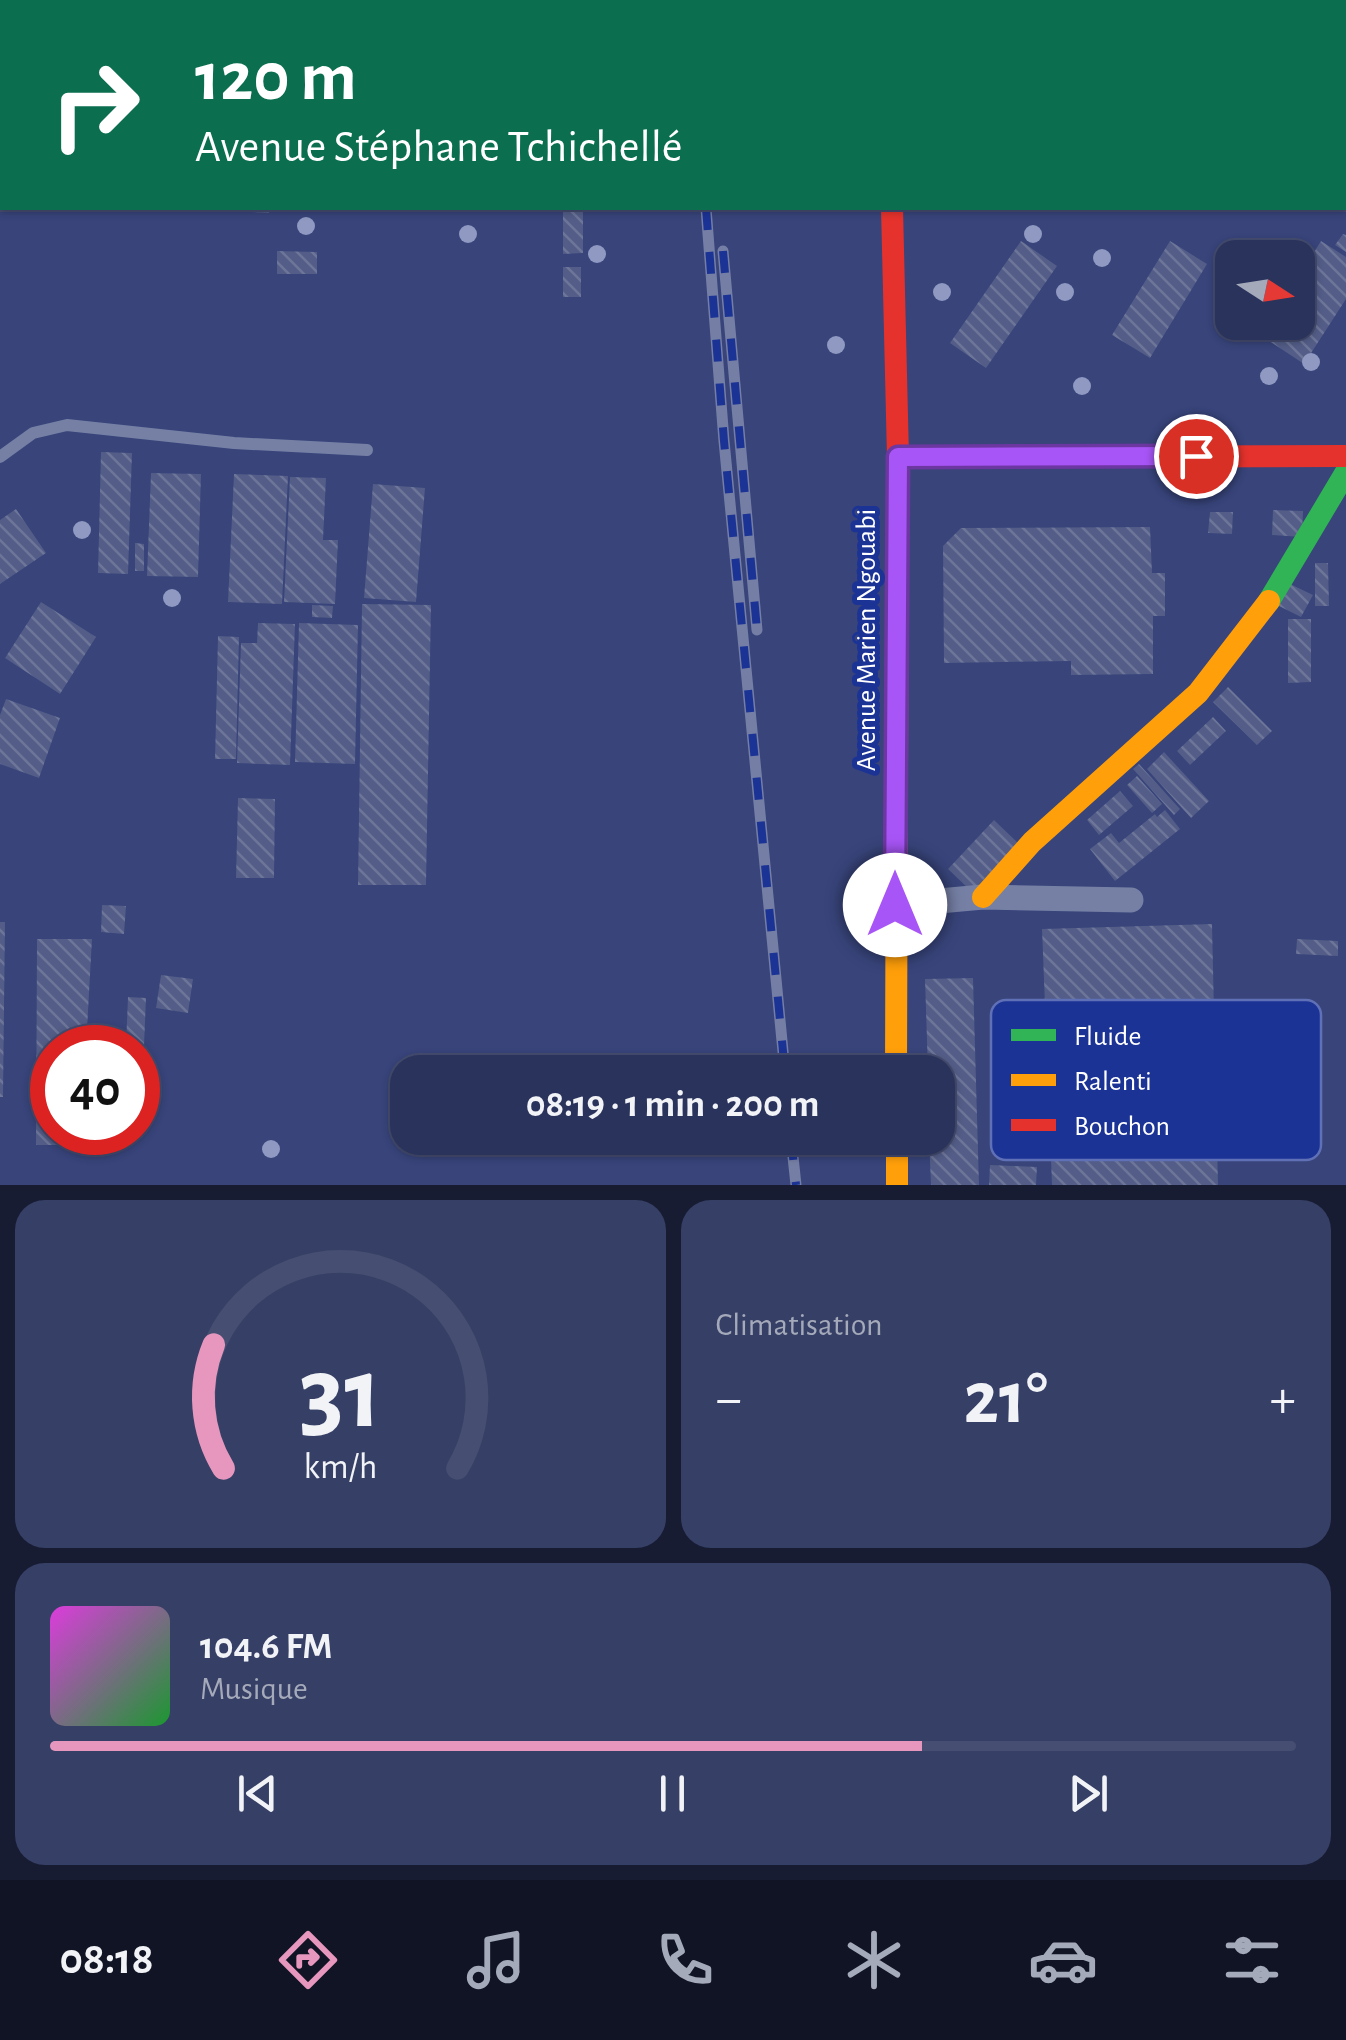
<!DOCTYPE html>
<html lang="fr">
<meta charset="utf-8">
<style>
body{margin:0;font-family:"Alegreya Sans",sans-serif;background:#363f65;color:#f1f3f6;height:100vh;display:flex;flex-direction:column;font-size:38px;white-space:nowrap}
*{box-sizing:border-box;margin:0}
p{font-size:32px;color:#a5aabb}
.icon{flex:none;width:55px;height:55px;fill:none;stroke:currentColor;stroke-width:2;stroke-linecap:round;stroke-linejoin:round}
.map{position:relative;height:1185px;overflow:hidden}
.drawer{display:flex;flex-direction:column;gap:15px;padding:15px;background:#171c33;flex:1}
.drawer>*{flex:none}
.guide{position:absolute;left:0px;top:0px;width:1348px;height:210px;box-shadow:0 2px 8px #0004,0 0 0 2px #464e72;background:#0b6e4f;color:#fff;overflow:hidden}
.needle{width:65px;rotate:102deg}
.tools{position:absolute;left:1215px;top:240px;display:grid;gap:20px}
.tools a{display:grid;place-items:center;width:100px;height:100px;border-radius:20px;background:#2a335c;box-shadow:0 2px 8px #0004,0 0 0 2px #464e72;font-size:50px}
.speed{position:absolute;left:30px;top:1025px;display:flex;gap:20px;font-size:50px;font-weight:700;text-align:center}
.speed>*{display:grid;place-content:center;width:130px;height:130px;border-radius:50%;background:#2a335c;box-shadow:0 2px 8px #0004,0 0 0 2px #464e72;line-height:1}
.speed .limit{border:15px solid #d22;background:#fff;color:#111}
.pin{position:absolute;display:grid;place-items:center;width:85px;height:85px;color:#fff;margin:-42px;border:5px solid #fff;border-radius:50%;box-shadow:0 2px 10px #0007}
.me{position:absolute;width:110px;margin:-55px;rotate:0deg;stroke-linejoin:round;filter:drop-shadow(0 0 8px #0008)}
.turn{display:flex;align-items:center;gap:35px;height:210px;padding:0 30px;font-size:45px}
.turn .icon{width:130px;height:130px;stroke-width:2.5}
.turn b{display:block;font-size:70px;line-height:85px}
.big{font-size:75px;font-weight:700;line-height:1.1}
.drawer .widget{flex:1;display:flex;flex-direction:column;justify-content:center;gap:15px;min-width:0;padding:0 35px;border-radius:30px;background:#363f65}
.drawer .dial{align-items:center;gap:0}
.dial svg{height:260px;overflow:visible;fill:none;stroke:#464e72;stroke-width:7;stroke-linecap:round;text-anchor:middle}
.dial text{fill:#f1f3f6;stroke:none}
.song{display:flex;align-items:center;gap:30px}
.cover{width:120px;height:120px;border-radius:15px;background:linear-gradient(135deg,hsl(300 70% 55%),hsl(130 70% 35%))}
.played{height:10px;border-radius:5px;background:linear-gradient(90deg,#e797bd 70%,#464e72 70%)}
.keys{display:flex;justify-content:space-around;direction:ltr}
.heat{display:flex;justify-content:space-between;align-items:center;font-size:55px;direction:ltr}
.drawer .tiles{flex:1;display:grid;gap:15px;grid-template-columns:1fr 1fr}
.widget:last-child{grid-column:span 2}
.trip{position:absolute;left:390px;top:1055px;width:565px;height:100px;border-radius:30px;background:#2a335c;box-shadow:0 2px 8px #0004,0 0 0 2px #464e72;font-weight:700;line-height:100px;text-align:center}
.menu{display:flex;height:160px;justify-content:space-around;align-items:center;background:#111425;color:#a5aabb}
.menu .icon{width:70px;height:70px}
.menu .current{color:#e797bd}
.menu b{font-size:45px;color:#f1f3f6}
.map>svg:first-child{display:block}
.building{fill:url(#building-back-hatch)}
.lines{fill:none;stroke-linecap:round;stroke-linejoin:round}
.lane{stroke:#7680a5;stroke-width:12}
.street{stroke:#7680a5;stroke-width:25}
.fast{stroke:#30b455;stroke-width:22}
.slow{stroke:#ff9f0a;stroke-width:22}
.jam{stroke:#e5322d;stroke-width:22}
.rail-casing{stroke:#757ea4;stroke-width:11}
.rail{stroke:#1c3396;stroke-width:8;stroke-dasharray:22;stroke-linecap:butt}
.tree{fill:#8f99c1}
.route-casing{stroke:#6d37a1;stroke-width:25}
.route{stroke:#a855f7;stroke-width:18}
.labels{text-anchor:middle;dominant-baseline:central;stroke-width:10;stroke-linejoin:round;paint-order:stroke}
.street-label{font-size:28px;fill:#fff;stroke:#1c3396}
.key{fill:#1c3396;stroke:#6070b6;stroke-width:2.5}
.key-label{font-size:28px;fill:#fff}
</style>
<div class="map">
<svg width="1346" height="1185" viewBox="0 0 1346 1185">
<defs>
<pattern id="building-back-hatch" width="6" height="6" patternUnits="userSpaceOnUse" patternTransform="scale(2.5)"><rect width="6" height="6" fill="#535d87"/><path d="M-1 5l2 2M0 0l6 6M5-1l2 2" fill="none" stroke="#6d7599"/></pattern>
</defs>
<rect width="100%" height="100%" fill="#38447a"/>
<path class="building" d="M224 208H269V213L224 210Z
M563 208H583V253L563 254Z
M1343 234 1346 235V252L1335 245Z
M1021 241 1057 266 986 368 950 343Z
M1170 241 1207 264 1150 358 1112 335Z
M1321 241 1346 257V299L1304 364 1260 335 1269 322H1298V278Z
M277 251 317 252V274H277Z
M563 267H581V297H563Z
M101 452 132 453 128 574 98 573Z
M151 473 201 474 198 577 147 576Z
M234 474 288 476 282 604 228 602Z
M290 477 326 478 323 540H338L335 604 284 602Z
M373 484 425 488 416 602 364 598Z
M16 509 46 553 0 584V520Z
M1273 510 1303 511 1302 537 1272 535Z
M1210 512H1233L1232 534 1208 533Z
M1150 527 1152 573H1165V616H1153V674L1071 675V661L944 663 943 546 961 528Z
M135 543 144 544V571H135Z
M1315 563H1328L1329 606H1315Z
M1288 583 1313 595 1301 617 1277 605Z
M41 602 96 637 60 694 5 658Z
M362 604 431 605 426 885H358Z
M312 605 333 606 332 618 312 617Z
M1288 619H1311V682L1288 683Z
M258 623 295 624 290 765 237 763 241 643H257Z
M299 623 358 625 355 764 295 762Z
M218 636 239 637 236 759H215Z
M1228 687 1272 731 1257 745 1213 702Z
M6 699 60 718 39 778 0 764V715Z
M1213 717 1226 731 1190 765 1177 751Z
M1164 752 1209 801 1191 818 1147 769Z
M1139 764 1180 809 1174 815 1133 769Z
M1137 776 1162 804 1152 813 1127 785Z
M1120 791 1133 806 1099 835 1087 820Z
M238 798 275 799 274 878H236Z
M1165 810 1180 829 1115 881 1090 849 1111 833 1119 843 1155 814 1157 817Z
M994 820 1018 843 972 892 948 869Z
M102 905 126 906 124 934 101 932Z
M0 922H5L3 1097H0Z
M1212 924 1218 1185H1052L1042 929Z
M37 939H92L86 1048H52V1132H81L80 1145H36Z
M1297 939 1338 941V956L1296 954Z
M161 975 193 979 188 1013 156 1008Z
M973 978 979 1185H931L929 1138H938V1072H928L925 979Z
M128 997 146 998 144 1046 126 1045Z
M990 1165 1037 1167 1036 1185H989Z"/>
<g class="lines">
<path class="lane" d="M0 457 33 433 67 425 234 443 367 450"/>
<path class="street" d="M1345 195H1346
M895 905 983 897 1131 900"/>
<path class="fast" d="M1269 601 1346 472"/>
<path class="slow" d="M983 897 1032 842 1198 693 1269 601
M896 1072 898 457
M897 1138V1185"/>
<path class="jam" d="M891 0V2
M892 208 898 457 1346 456"/>
<defs>
<path id="rail" d="M702 0V2
M706 208 724 441 785 1072
M723 251 757 630
M791 1138 796 1185"/>
</defs>
<use href="#rail" class="rail-casing"/>
<use href="#rail" class="rail"/>
</g>
<g class="tree">
<circle cx="306" cy="226" r="9"/>
<circle cx="468" cy="234" r="9"/>
<circle cx="1033" cy="234" r="9"/>
<circle cx="597" cy="254" r="9"/>
<circle cx="1102" cy="258" r="9"/>
<circle cx="942" cy="292" r="9"/>
<circle cx="1065" cy="292" r="9"/>
<circle cx="836" cy="345" r="9"/>
<circle cx="1311" cy="362" r="9"/>
<circle cx="1269" cy="376" r="9"/>
<circle cx="1082" cy="386" r="9"/>
<circle cx="82" cy="530" r="9"/>
<circle cx="172" cy="598" r="9"/>
<circle cx="271" cy="1149" r="9"/>
</g>
<g class="lines">
<defs>
<path id="route" d="M895 905 898 457 1196 456"/>
</defs>
<use href="#route" class="route-casing"/>
<use href="#route" class="route"/>
</g>
<g class="labels">
<g class="street-label">
<text transform="translate(867 640) rotate(-90)">Avenue Marien Ngouabi</text>
</g>
</g>
<rect x="991" y="1000" width="330" height="160" rx="15" class="key"/>
<rect x="1011" y="1029" width="45" height="12" fill="#30b455"/>
<rect x="1011" y="1074" width="45" height="12" fill="#ff9f0a"/>
<rect x="1011" y="1119" width="45" height="12" fill="#e5322d"/>
<g class="key-label">
<text x="1074" y="1045">Fluide</text>
<text x="1074" y="1090">Ralenti</text>
<text x="1074" y="1135">Bouchon</text>
</g>
</svg>
<div class="tools">
<a><svg class="needle" viewBox="-14 -14 28 28"><path d="M0-13l5 13h-10z" fill="#e53935"/><path d="M0 13l5-13h-10z" fill="#a5aabb"/></svg></a>
</div>
<div class="speed"><div class="limit">40</div></div>
<div class="pin" style="left:1196px;top:456px;background:#d93025"><svg class="icon" aria-label="arrive" viewBox="0 0 24 24"><path d="M6 21V4h12l-3 4 3 4H6"/></svg></div>
<svg class="me" style="left:895px;top:905px" viewBox="-20 -20 40 40"><circle r="19" fill="#fff"/><path d="M0-13L10 11 0 6-10 11z" fill="#a855f7"/></svg>
<div class="trip">08:19 · 1 min · 200 m</div>
<div class="guide">
<div class="turn"><svg class="icon" aria-label="right" viewBox="0 0 24 24"><path d="M7 20v-9h11M14 6l5 5-5 5"/></svg><div><b>120 m</b>Avenue Stéphane Tchichellé</div></div>
</div>
</div>
<section class="drawer">
<div class="tiles">
<div class="widget dial"><svg viewBox="0 0 100 80">
<path d="M14 69A42 42 0 1 1 86 69"/>
<path d="M14 69A42 42 0 0 1 11 31" stroke="#e797bd"/>
<text x="50" y="56" font-size="32" font-weight="700">31</text>
<text x="50" y="72" font-size="11">km/h</text>
</svg></div>
<div class="widget"><p>Climatisation</p>
<div class="heat"><a>−</a><b class="big">21°</b><a>+</a></div>
</div>
<div class="widget">
<div class="song"><i class="cover"></i><div><b>104.6 FM</b><p>Musique</p></div></div>
<div class="played"></div>
<div class="keys"><svg class="icon" aria-label="previous" viewBox="0 0 24 24"><path d="M18 5L8 12l10 7zM5 5v14"/></svg><svg class="icon" aria-label="pause" viewBox="0 0 24 24"><path d="M8 5v14M16 5v14"/></svg><svg class="icon" aria-label="next" viewBox="0 0 24 24"><path d="M6 5l10 7-10 7zM19 5v14"/></svg></div>
</div>
</div>
</section>
<nav class="menu">
<b>08:18</b>
<svg class="icon current" aria-label="directions" viewBox="0 0 24 24"><path d="M12 3l9 9-9 9-9-9zM9 14v-3h6M13 9l2 2-2 2"/></svg>
<svg class="icon" aria-label="music" viewBox="0 0 24 24"><path d="M9 18V5l10-2v13"/><circle cx="6" cy="18" r="3"/><circle cx="16" cy="16" r="3"/></svg>
<svg class="icon" aria-label="phone" viewBox="0 0 24 24"><path d="M5 4h4l2 5-3 2q2 4 5 5l2-3 5 2v4C11 20 4 13 5 4z"/></svg>
<svg class="icon" aria-label="climate" viewBox="0 0 24 24"><path d="M12 3v18M4 7l16 10M4 17L20 7"/></svg>
<svg class="icon" aria-label="car" viewBox="0 0 24 24"><path d="M5 17H2v-5l4-1 3-4h7l3 4 3 1v5h-3M9 17h6M6 11h13"/><circle cx="7" cy="17" r="2"/><circle cx="17" cy="17" r="2"/></svg>
<svg class="icon" aria-label="filters" viewBox="0 0 24 24"><path d="M4 7h16M4 17h16"/><circle cx="9" cy="7" r="2"/><circle cx="15" cy="17" r="2"/></svg>
</nav>
